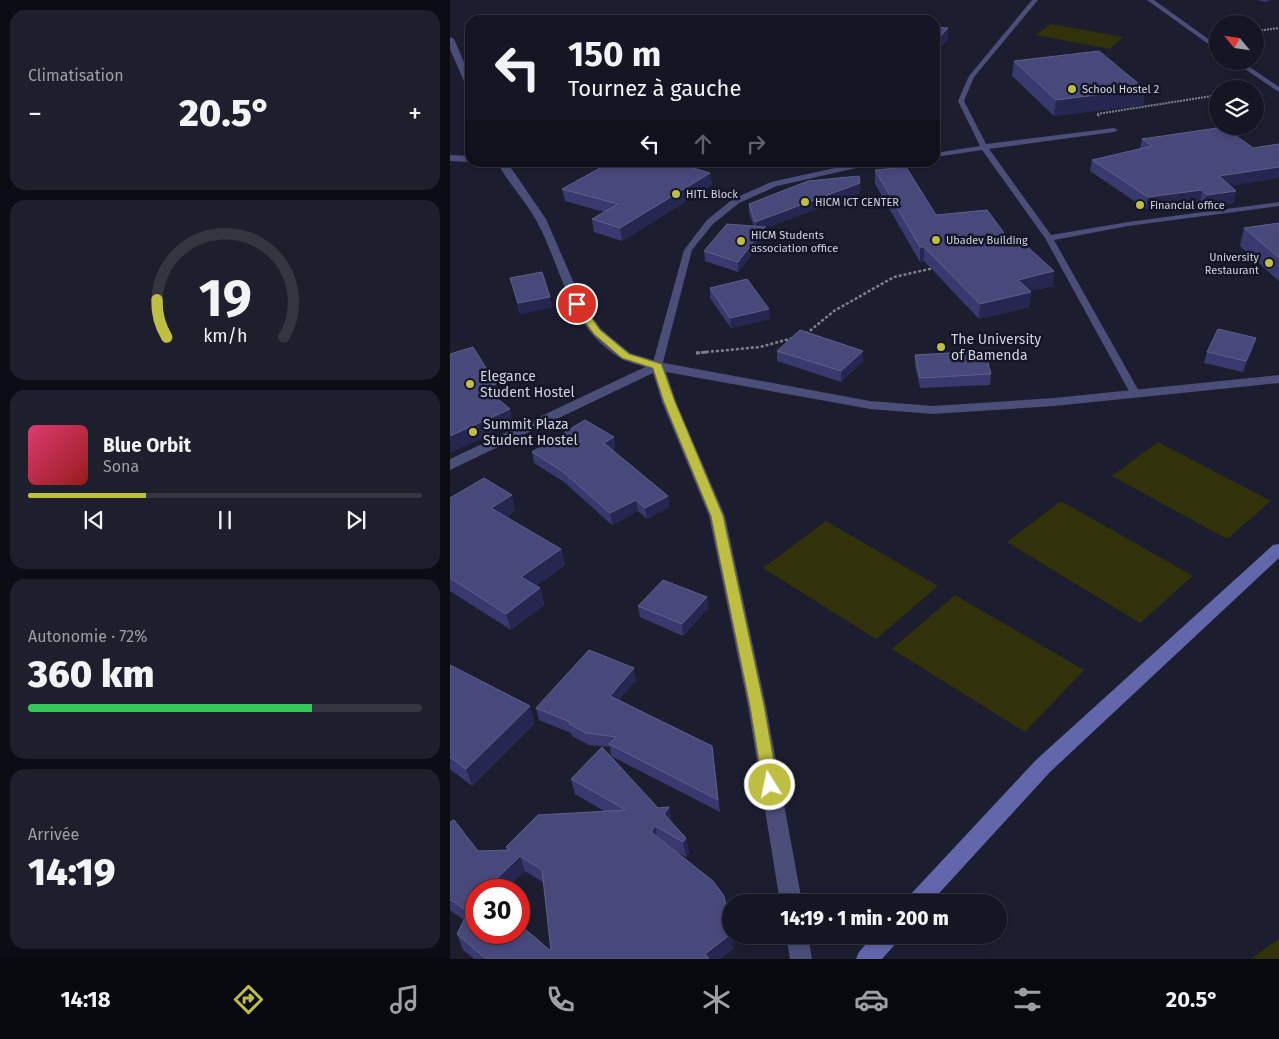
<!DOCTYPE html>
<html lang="fr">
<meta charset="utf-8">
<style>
body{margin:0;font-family:"Fira Sans",sans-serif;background:#1e1f2c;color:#f1f3f6;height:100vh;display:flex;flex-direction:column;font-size:19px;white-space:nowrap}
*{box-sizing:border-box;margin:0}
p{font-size:16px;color:#9d9fa6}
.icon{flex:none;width:28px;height:28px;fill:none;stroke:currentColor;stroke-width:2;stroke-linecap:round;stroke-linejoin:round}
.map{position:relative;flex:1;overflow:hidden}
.drawer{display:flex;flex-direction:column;gap:10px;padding:10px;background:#0c0c14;width:450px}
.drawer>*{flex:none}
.banner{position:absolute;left:15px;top:15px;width:475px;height:152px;border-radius:15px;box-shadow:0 2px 8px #0003,0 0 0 1px #343541;background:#151624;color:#f1f3f6;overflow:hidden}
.needle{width:32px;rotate:299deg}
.buttons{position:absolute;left:759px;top:15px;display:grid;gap:10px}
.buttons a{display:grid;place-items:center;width:55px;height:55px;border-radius:50%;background:#151624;box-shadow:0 2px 8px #0003,0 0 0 1px #343541;font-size:25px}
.speed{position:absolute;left:15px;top:879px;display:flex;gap:10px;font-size:25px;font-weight:700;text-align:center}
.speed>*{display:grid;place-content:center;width:65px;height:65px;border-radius:50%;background:#151624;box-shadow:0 2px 8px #0003,0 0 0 1px #343541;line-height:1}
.speed .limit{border:8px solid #d22;background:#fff;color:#111}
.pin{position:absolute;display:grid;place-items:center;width:42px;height:42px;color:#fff;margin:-21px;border:2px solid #fff;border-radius:50%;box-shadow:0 1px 5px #0007}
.me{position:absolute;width:55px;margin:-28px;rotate:350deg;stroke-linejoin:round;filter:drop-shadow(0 0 4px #0008)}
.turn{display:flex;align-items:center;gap:18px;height:105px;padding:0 20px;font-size:22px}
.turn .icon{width:65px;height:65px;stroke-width:2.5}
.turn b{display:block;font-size:35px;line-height:42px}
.lanes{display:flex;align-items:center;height:48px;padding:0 20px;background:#0003;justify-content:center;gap:25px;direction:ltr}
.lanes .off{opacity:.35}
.big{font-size:38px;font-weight:800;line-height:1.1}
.drawer .tile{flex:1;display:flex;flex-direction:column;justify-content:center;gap:8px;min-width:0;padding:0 18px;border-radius:15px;background:#1e1f2c}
.drawer .dial{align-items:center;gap:0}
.dial svg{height:130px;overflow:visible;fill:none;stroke:#343541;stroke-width:7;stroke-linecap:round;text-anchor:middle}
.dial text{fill:#f1f3f6;stroke:none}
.song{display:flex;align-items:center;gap:15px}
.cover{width:60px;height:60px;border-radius:8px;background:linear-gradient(135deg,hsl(340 70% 55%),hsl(0 70% 35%))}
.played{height:5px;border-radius:2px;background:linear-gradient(90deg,#bebf42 30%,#343541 30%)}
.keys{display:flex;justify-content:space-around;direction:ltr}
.heat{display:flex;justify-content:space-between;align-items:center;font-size:28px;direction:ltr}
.charge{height:8px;border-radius:4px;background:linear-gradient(90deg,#34c759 72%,#343541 0)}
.trip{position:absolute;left:272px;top:894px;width:285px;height:50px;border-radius:25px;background:#151624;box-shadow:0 2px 8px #0003,0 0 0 1px #343541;font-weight:800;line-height:50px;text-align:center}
.menu{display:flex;height:80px;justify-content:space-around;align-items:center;background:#08090e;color:#9d9fa6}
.menu .icon{width:35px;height:35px}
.menu .active{color:#bebf42}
.menu b{font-size:22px;color:#f1f3f6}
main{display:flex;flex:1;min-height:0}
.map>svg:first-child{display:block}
.green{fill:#31310a}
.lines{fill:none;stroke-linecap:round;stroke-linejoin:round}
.path-far2{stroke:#7e808f;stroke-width:2;stroke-dasharray:2 1;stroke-linecap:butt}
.path-far1{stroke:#7e808f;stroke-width:2.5;stroke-dasharray:3 2;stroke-linecap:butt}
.path{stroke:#7e808f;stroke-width:3;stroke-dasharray:4 2.5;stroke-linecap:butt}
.lane{fill:#4a4e79;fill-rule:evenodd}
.street{fill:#4a4e79;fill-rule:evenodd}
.secondary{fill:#6267ac;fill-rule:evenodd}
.wall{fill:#38396e;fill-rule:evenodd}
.shaded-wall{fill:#262750}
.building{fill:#48497b;stroke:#5e5f8a;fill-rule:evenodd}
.route{fill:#bebf42;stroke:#7c7c2b}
.poi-dot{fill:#bebf42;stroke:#131526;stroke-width:2}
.labels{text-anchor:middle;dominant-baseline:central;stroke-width:5;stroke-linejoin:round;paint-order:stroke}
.far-poi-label{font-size:11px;fill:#d1d3df;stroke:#131526;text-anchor:start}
.poi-label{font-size:14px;fill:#d1d3df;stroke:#131526;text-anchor:start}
</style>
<main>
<section class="drawer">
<div class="tile"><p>Climatisation</p>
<div class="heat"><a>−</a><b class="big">20.5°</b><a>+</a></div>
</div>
<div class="tile dial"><svg viewBox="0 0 100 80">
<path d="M14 69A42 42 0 1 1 86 69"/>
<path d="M14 69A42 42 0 0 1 8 46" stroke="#bebf42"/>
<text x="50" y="56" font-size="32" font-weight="700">19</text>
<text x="50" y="72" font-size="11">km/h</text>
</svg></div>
<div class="tile">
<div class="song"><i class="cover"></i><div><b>Blue Orbit</b><p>Sona</p></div></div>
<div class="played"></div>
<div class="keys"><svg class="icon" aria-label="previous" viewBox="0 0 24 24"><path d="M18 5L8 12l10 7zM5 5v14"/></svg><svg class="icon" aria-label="pause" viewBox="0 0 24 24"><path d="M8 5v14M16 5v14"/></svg><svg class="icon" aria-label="next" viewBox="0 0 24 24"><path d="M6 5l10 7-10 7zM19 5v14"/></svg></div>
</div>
<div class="tile"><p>Autonomie · 72%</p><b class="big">360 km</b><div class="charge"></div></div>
<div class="tile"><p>Arrivée</p><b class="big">14:19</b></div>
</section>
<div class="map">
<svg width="829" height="959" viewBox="0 0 829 959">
<rect width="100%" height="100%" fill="#1c1e30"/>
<path class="green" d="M601 24 673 37 660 49 586 35Z
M708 442 821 501 777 539 662 476Z
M611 501 743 576 690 623 557 542Z
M376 521 488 586 426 639 313 568Z
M505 595 634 670 575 732 442 649Z
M829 939V959H800Z"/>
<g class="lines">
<path class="path-far2" d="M805 31 829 28
M649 116 647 114 768 95"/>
<path class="path-far1" d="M356 334 384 311 444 277 484 268
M246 353 310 347 343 338"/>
<path class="path" d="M246 353 258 352"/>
<path class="lane" d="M582 0H588L524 77 514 101 536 144 664 128 668 130 664 132 539 149 601 235 678 222 829 202V206L678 226 604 240 690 393 689 395 685 396 680 393 595 238 532 150 485 157V153L530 146 508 101 519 76Z
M697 0H704L768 46V51Z
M783 61H791L829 87V92Z
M412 162H433L327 186 289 203 263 224 242 250 212 366 211 368H203L202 366 234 250 257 220 283 199 321 182Z"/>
<path class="street" d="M0 37 4 39 20 76V89L16 86 0 49Z
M0 155 20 156V162L0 161Z
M47 162H57L96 219 133 304 151 329 180 353 209 362 420 401 483 406 604 398 829 375V383L604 406 483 414 420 409 216 372 226 402 275 516 316 706 352 902H330L298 706 259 516 212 402 203 373 0 470V459L195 367C187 364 177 362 170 358 117 325 113 269 86 220 75 200 58 183 47 162Z
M336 935H358L362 959H340Z"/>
<path class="secondary" d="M829 544V558L600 772 481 902H457L460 895 586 760 823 545Z
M424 935H450L447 942 432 959H406L409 952Z"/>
</g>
<path class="wall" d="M807 0H820L816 2Z
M564 61 676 74 695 89 693 105 604 116 562 76Z
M692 139 780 186 784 203 755 207 750 202 696 209 640 171 642 160 690 149Z
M425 170 486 215 560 241 603 286 580 291 581 292 579 307 529 319 474 261 470 262 425 184Z
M260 173 262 185 172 241 144 232 142 219 154 212 115 201 112 189Z
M410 193 315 228V237L288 272 255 261 254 251 304 226 299 214V204Z
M829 223V281L790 246 794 228Z
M60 278 102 307 70 314Z
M260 288 319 309 320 319 281 328 260 298Z
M803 348 793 372 754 363 757 352Z
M327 351H413V361L391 382 327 361Z
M465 355 541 374 540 385 470 388 465 365Z
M164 437 165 448 162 450 218 496 219 507 197 519 188 511 162 525 114 482 84 463 82 452Z
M0 498 65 511 56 517 111 549 115 565 86 586 90 588 94 605 61 630 0 591Z
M257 597 258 608 233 636 190 617 188 606Z
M0 665 85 723 22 786 0 769Z
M186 680 169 700 262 746 270 812 161 756 160 747 139 745 122 736 121 733 89 720 86 708Z
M121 779 208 808 219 807 221 822 236 838 239 854 236 857 227 852 284 948 270 959H24L13 950 7 934 14 920 0 910V822L28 851 57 850 56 847 154 811 125 794ZM75 871 94 883 101 951 26 890Z"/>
<path class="shaded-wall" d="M498 28V40L485 53V42Z
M695 89 693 105 604 116 606 100Z
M829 167V178L767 188 769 176Z
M260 173 262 185 172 241 170 228Z
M410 183V193L315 228V237L288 272V262L306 231 305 222Z
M752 190 750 202 696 209 698 197Z
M786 191 784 203 755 207 757 195Z
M470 247H474V261L470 262Z
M604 271 603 286 566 294 568 280Z
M581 292 579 307 529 319 530 304Z
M100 297 102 307 70 314 68 303Z
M319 309 320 319 281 328 280 318Z
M806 338 803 348 793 372 796 361Z
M413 351V361L391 382V371Z
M46 384 49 399 38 402 34 387Z
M60 409 63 424 0 453V436Z
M164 437 165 448 156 454 154 443Z
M62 495 65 511 45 525 41 508Z
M218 496 219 507 197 519 195 508Z
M186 500 188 511 162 525 160 513Z
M111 549 115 565 76 594 71 577Z
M90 588 94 605 61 630 56 614Z
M257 597 258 608 233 636 232 624Z
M184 668 186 680 163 708 160 696Z
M80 706 85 723 22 786 16 769Z
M219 807 222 823 214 814Z
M205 826 208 842 201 832Z
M236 838 239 854 236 857 233 842Z
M70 856 75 871 56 890H35Z
M281 934V935H282L284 948 270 959H255V954Z"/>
<path class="building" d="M416 18 430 20H414Z
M485 27 498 28 485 42Z
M649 51 695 89 606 100 564 61Z
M774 127 803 148 829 144V167L769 176 786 191 757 195 752 190 698 197 642 160 702 146 692 139Z
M161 162H223L260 173 170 228 142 219 168 204 112 189Z
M456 167 486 215 537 210 560 241 569 239 604 271 568 280 581 292 530 304 474 247H470L425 170Z
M409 176 410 183 305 222 299 204 358 181Z
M829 223V258L794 228Z
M277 224 315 227 288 262 254 251Z
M92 272 100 297 68 303 60 278Z
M297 279 319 309 280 318 260 288Z
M768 329 806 338 796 361 757 352Z
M350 330 413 351 391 371 327 351Z
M23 347 46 384 34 387 60 409 0 436V354Z
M535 351 541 374 470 378 465 355Z
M135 420 164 437 154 443 218 496 195 508 186 500 160 513 112 471 82 452Z
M34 478 62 495 41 508 111 549 71 577 90 588 56 614 0 578V498Z
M213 580 257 597 232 624 188 606Z
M139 650 184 668 160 696 262 746 268 800 159 744 166 737 136 733 119 724 120 722 86 708Z
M0 665 80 706 16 769 0 757Z
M152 747 208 808 219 807 214 814 236 838 233 842 205 826 201 832 263 881 274 896 281 929V934L255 954 259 959H36L7 934 18 912 0 899V822L4 820 28 851 60 850 56 847 88 815 176 810 121 779ZM70 856 92 870 101 951 69 924V932H26V890H35Z"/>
<path class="route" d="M127 301 130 302 150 330 179 354 211 364 212 366 225 402 273 516 314 706 328 785 326 789 320 791 315 789 313 785 300 706 261 516 214 402 203 368 172 358 144 334 122 304Z"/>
<g class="poi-dot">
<circle cx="622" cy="89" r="5"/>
<circle cx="226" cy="194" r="5"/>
<circle cx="355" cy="202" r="5"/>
<circle cx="690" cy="205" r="5"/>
<circle cx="486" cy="240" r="5"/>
<circle cx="291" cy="241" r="5"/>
<circle cx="819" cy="263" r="5"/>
<circle cx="491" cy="347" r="5"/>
<circle cx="20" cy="384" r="5"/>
<circle cx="23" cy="432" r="5"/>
</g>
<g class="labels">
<g class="far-poi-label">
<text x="632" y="89">School Hostel 2</text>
<text x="236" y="194">HITL Block</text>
<text x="365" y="202">HICM ICT CENTER</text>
<text x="700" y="205">Financial office</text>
<text x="301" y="235">HICM Students<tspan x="301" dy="13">association office</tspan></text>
<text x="496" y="240">Ubadev Building</text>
<text x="809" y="257" text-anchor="end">University<tspan x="809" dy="13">Restaurant</tspan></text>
</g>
<g class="poi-label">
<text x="501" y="339">The University<tspan x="501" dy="16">of Bamenda</tspan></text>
<text x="30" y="376">Elegance<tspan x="30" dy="16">Student Hostel</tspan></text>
<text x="33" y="424">Summit Plaza<tspan x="33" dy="16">Student Hostel</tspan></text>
</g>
</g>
</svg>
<div class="buttons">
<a><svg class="needle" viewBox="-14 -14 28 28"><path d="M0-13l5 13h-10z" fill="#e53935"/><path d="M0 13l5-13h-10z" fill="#9d9fa6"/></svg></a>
<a><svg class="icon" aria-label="layers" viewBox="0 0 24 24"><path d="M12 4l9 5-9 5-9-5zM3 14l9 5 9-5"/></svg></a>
</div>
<div class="speed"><div class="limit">30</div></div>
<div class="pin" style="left:127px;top:304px;background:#d93025"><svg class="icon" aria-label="arrive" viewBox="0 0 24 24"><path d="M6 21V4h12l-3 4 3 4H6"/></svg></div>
<svg class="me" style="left:320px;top:785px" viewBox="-20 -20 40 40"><circle r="17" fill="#bebf42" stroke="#fff" stroke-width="3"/><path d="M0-11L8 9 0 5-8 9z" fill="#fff"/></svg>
<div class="trip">14:19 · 1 min · 200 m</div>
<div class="banner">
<div class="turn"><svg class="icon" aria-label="left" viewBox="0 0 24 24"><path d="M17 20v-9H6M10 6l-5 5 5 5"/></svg><div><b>150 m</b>Tournez à gauche</div></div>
<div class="lanes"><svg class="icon" aria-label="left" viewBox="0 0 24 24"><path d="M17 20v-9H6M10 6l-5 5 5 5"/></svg><svg class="icon off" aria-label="ahead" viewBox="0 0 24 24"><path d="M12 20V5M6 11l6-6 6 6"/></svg><svg class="icon off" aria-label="right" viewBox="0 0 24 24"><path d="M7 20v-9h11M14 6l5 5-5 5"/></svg></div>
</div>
</div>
</main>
<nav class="menu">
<b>14:18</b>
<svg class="icon active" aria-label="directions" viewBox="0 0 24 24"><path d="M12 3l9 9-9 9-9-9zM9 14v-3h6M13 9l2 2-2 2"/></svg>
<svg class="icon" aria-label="music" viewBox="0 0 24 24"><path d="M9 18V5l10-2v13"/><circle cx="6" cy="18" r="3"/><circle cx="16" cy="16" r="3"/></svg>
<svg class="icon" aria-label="phone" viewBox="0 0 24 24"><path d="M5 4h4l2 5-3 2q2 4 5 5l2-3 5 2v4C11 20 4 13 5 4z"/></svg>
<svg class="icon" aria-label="climate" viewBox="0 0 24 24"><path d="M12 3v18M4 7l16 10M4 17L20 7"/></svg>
<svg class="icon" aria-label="car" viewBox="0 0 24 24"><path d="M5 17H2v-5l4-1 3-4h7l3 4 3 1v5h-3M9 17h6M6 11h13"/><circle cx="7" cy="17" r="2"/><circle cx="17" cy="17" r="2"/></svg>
<svg class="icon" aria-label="filters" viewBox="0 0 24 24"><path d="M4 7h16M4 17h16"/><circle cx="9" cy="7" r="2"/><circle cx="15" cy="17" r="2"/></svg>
<b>20.5°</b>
</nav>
